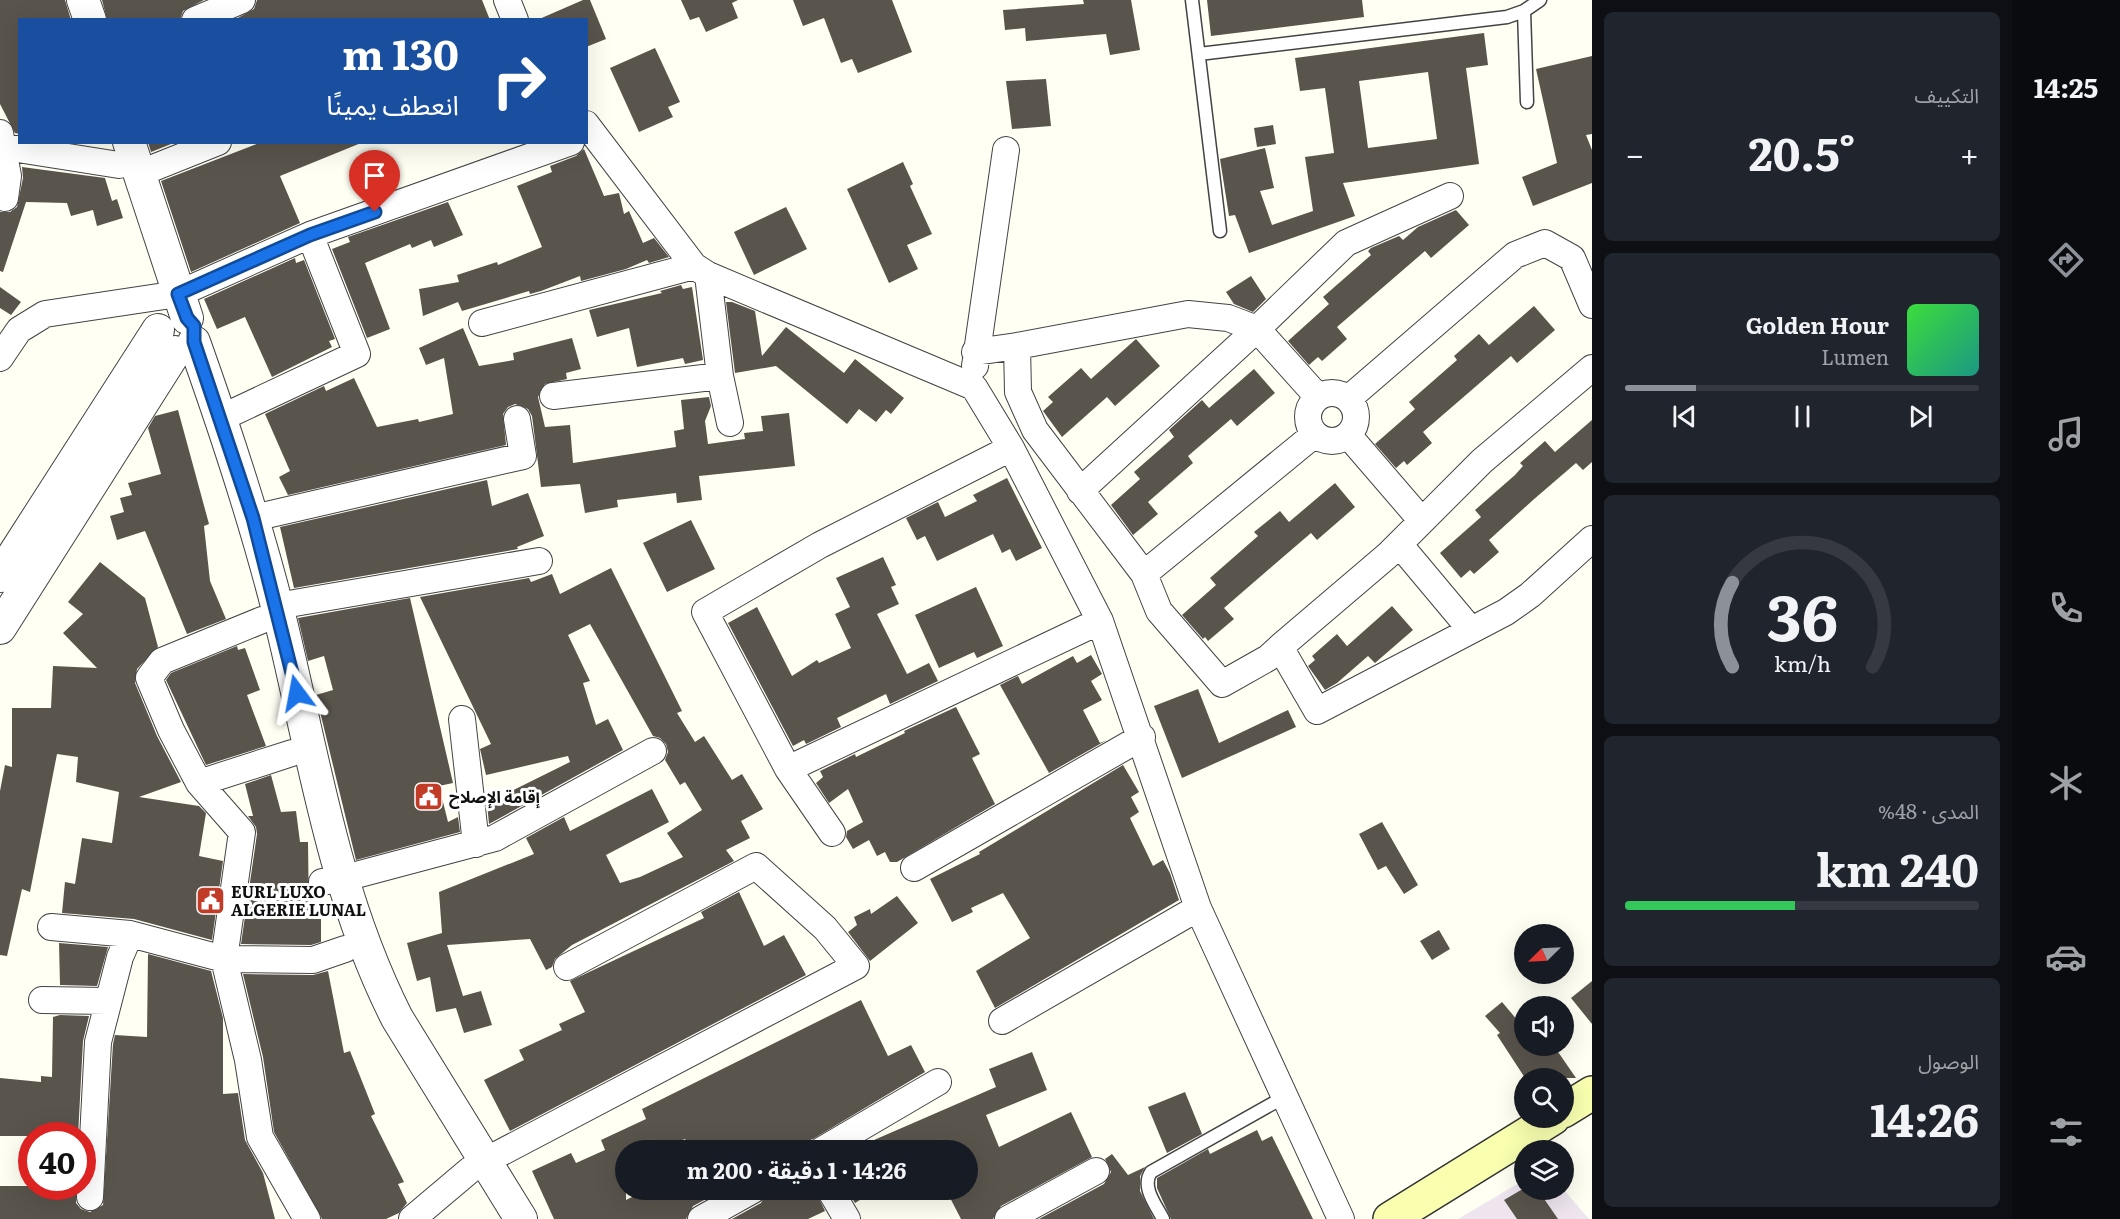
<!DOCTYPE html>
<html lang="ar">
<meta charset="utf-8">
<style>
body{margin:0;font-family:Literata,"Noto Sans Arabic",serif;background:#20242c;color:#f1f3f6;direction:rtl;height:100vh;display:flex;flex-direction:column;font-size:22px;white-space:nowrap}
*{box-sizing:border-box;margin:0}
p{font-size:20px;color:#9ea1a6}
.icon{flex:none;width:33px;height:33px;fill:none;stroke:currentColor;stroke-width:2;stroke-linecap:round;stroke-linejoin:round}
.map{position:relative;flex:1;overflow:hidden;direction:ltr}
.side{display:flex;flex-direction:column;gap:12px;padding:12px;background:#0d0f14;width:420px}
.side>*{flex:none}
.top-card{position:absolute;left:18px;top:18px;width:570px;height:126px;border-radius:0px;box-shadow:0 6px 24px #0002;direction:rtl;background:#1a4fa0;color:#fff;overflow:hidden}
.needle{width:39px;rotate:246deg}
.buttons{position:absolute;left:1514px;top:924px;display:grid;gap:12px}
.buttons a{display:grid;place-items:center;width:60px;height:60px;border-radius:50%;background:#171b24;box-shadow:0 6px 24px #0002;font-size:30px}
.speed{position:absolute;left:18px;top:1122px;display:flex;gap:12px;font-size:30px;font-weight:700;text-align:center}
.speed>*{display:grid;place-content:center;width:78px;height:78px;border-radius:50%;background:#171b24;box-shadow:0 6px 24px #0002;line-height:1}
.speed .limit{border:9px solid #d22;background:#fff;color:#111}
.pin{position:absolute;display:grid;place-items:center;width:51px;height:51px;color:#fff;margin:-62px -26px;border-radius:50% 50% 50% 0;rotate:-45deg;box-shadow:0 0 6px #0007}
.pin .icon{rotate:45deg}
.me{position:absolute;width:66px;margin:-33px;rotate:347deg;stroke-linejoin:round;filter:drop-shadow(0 0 4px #0008)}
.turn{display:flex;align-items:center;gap:21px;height:126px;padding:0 30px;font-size:27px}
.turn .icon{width:78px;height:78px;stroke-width:2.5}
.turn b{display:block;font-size:42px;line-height:51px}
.big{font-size:45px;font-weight:700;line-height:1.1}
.side .card{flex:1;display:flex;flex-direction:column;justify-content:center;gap:9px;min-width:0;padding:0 21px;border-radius:9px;background:#20242c}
.side .dial{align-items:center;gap:0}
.dial svg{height:156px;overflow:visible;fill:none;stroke:#363941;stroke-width:7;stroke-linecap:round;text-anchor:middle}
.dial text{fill:#f1f3f6;stroke:none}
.song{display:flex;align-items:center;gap:18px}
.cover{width:72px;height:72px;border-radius:9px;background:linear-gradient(135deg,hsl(120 70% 55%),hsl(170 70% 35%))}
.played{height:6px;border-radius:3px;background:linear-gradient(90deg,#8c9099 20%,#363941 20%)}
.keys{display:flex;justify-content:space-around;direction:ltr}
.heat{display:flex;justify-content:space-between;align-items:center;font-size:33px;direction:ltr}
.charge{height:9px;border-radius:4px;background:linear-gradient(90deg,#34c759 48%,#363941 0)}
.trip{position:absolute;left:615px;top:1140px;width:363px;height:60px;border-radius:30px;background:#171b24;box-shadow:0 6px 24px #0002;font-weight:700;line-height:60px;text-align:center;direction:rtl}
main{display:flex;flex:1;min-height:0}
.dock{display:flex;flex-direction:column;width:108px;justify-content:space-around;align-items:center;background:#090b0e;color:#9ea1a6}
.dock .icon{width:42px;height:42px}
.dock .selected{color:#8c9099}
.dock b{font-size:27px;color:#f1f3f6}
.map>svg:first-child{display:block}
.industrial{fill:#eee5ee}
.building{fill:#59544c;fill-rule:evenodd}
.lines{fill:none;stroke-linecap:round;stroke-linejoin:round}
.service-casing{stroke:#434343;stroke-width:15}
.minor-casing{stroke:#434343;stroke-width:28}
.tertiary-casing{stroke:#434343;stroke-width:34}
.secondary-casing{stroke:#323232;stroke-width:36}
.service{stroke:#fff;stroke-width:12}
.minor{stroke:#fff;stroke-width:26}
.tertiary{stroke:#fff;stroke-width:32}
.secondary{stroke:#f9ffaf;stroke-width:33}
.route-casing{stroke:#114b97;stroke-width:15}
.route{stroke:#1a73e8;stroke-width:10}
.labels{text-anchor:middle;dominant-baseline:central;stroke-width:6;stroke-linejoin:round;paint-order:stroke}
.poi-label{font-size:16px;font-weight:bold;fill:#101010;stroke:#fff;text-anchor:start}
</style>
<main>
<nav class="dock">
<b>14:25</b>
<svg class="icon selected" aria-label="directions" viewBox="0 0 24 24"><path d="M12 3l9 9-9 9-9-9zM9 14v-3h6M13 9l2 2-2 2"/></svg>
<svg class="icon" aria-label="music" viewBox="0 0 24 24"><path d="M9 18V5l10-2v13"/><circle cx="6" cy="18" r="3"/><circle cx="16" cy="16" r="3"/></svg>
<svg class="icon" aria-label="phone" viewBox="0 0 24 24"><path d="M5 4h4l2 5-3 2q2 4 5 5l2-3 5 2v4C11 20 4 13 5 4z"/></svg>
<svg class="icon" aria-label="climate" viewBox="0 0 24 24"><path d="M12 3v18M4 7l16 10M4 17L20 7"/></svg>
<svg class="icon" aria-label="car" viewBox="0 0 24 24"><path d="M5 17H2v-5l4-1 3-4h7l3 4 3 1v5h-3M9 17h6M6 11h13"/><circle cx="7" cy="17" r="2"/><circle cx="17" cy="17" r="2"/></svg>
<svg class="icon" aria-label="filters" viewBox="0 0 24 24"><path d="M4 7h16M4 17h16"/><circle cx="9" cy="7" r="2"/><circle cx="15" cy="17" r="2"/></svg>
</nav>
<section class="side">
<div class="card"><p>التكييف</p>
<div class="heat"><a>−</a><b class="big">20.5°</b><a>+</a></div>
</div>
<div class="card">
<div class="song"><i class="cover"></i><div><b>Golden Hour</b><p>Lumen</p></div></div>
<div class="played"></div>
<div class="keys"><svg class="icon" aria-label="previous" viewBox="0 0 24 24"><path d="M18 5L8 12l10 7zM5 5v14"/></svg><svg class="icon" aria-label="pause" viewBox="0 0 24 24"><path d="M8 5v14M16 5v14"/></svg><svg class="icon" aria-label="next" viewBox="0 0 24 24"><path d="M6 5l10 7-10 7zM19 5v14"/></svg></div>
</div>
<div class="card dial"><svg viewBox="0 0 100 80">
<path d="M14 69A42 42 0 1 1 86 69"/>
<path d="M14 69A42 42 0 0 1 14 26" stroke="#8c9099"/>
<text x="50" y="56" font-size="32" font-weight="700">36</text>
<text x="50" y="72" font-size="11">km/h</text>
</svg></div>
<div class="card"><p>المدى · 48%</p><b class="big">240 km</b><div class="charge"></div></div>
<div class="card"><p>الوصول</p><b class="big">14:26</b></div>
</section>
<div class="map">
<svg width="1592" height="1219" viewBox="0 0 1592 1219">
<rect width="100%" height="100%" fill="#fffff4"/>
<path class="industrial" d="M1524 1180V1190L1563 1189 1589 1219H1458Z"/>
<path class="building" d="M0 0H65L71 20H20V134L15 133 0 104Z
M102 0H204L183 11 180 20H107Z
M257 0H482L490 20H234L254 9Z
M583 0H590L606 39 586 47V20H537Z
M681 0H738L732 3 738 18 706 32 699 17 690 20Z
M793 0H892L912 52 858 73 852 59 841 63 824 18 803 26Z
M1083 0H1131L1140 50 1110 55 1106 34 1026 41 1025 28 1005 30 1003 10 1084 4Z
M1207 0H1362L1364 17 1211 36Z
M1484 33 1488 65 1466 68 1479 164 1343 183 1355 216 1249 253 1235 215 1229 216 1220 159 1265 148 1274 188 1260 191 1272 225 1313 211 1305 157 1334 153 1325 88 1300 91 1295 58ZM1428 72 1437 139 1368 148 1359 81Z
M655 48 680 102 668 107 673 117 639 132 610 68Z
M1592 56V134L1586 135 1592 150V183L1533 206 1522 177 1557 163 1536 69Z
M1046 79 1051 126 1012 129 1006 81Z
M1273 125 1276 144 1257 147 1254 128Z
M148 142H176L151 152Z
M262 142 361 143 280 176 300 223 191 272 161 181Z
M584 149 604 196 619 193 624 214 629 211 643 243 654 238 669 257 649 263 647 260 626 269 581 281 580 276 541 291 530 294 529 291 462 311 458 302 423 316 419 289 459 282 457 275 497 262 498 265 542 247 517 186 552 172 550 166 576 156Z
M903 162 913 184 910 186 932 234 907 245 918 269 889 283 847 189Z
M22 167 105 178 112 201 117 199 123 218 97 226 93 210 71 216 67 203 26 202 3 272 0 271V212H10L17 207 23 178Z
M448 202 463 235 434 247 431 240 412 248 410 244 365 263 390 329 367 338 332 249 350 242 348 237Z
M786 207 807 249 754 275 734 232Z
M1456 210 1469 225 1431 258 1425 251 1337 327 1347 339 1322 361 1318 357 1309 365 1288 341 1329 304 1323 297 1371 255 1368 251 1371 248 1399 236 1403 240 1418 227Z
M295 258 296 263 304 260 335 339 329 341 332 347 272 377 245 317 217 329 204 299Z
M1251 276 1266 299 1253 312 1234 304 1226 292Z
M681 285 683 289 692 287 703 360 685 364 683 358 637 367 629 328 597 337 589 310 662 293 660 291Z
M0 287 21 302 11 315 0 308Z
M726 302H732L755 311 762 356 786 327 844 373 855 359 904 398 891 414 886 410 876 422 859 409 847 424 776 366 735 373Z
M1534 306 1555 330 1517 363 1511 356 1423 432 1432 443 1407 465 1404 461 1396 468 1375 444 1415 409 1409 402 1457 360 1454 356 1479 334 1489 345Z
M463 328 479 366 514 360 513 353 572 338 581 369 566 373 567 379 545 384 538 397 545 427 570 425 573 463 676 447 674 431 684 429 681 400 709 397 711 406 705 421 708 444 745 439 744 433 763 431 761 416 789 413 795 466 699 476 702 500 677 503 676 493 617 500 618 507 585 513 580 484 541 487 532 416 528 409 515 404 508 407 503 414 506 445 288 495 279 477 290 471 265 414 324 386 326 391 354 378 377 427 418 419 419 422 453 414 444 358 426 365 419 348Z
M1136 339 1160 366 1115 406 1107 397 1062 437 1043 411 1053 402 1048 397 1081 368 1091 379Z
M1254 369 1275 393 1237 426 1231 419 1188 456 1193 463 1148 502 1158 514 1133 535 1111 505 1140 479 1134 472 1174 437 1169 430 1202 400 1209 408Z
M178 410 209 524 204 526 210 581 226 619 187 634 145 531 117 540 110 516 124 512 120 498 132 495 128 483 161 474 148 428 155 416Z
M1592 420V462L1583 470 1576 463 1533 500 1489 540 1499 552 1474 574 1470 570 1461 578 1440 553 1481 517 1475 510 1515 475 1523 466 1520 463 1545 441 1555 452Z
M1007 478 1042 548 1016 561 1010 549 1002 553 993 534 937 561 925 536 917 540 906 518 938 502 945 517 977 501 973 495Z
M487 480 492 506 528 493 544 536 517 547 518 549 294 588 280 527Z
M1335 483 1355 507 1317 540 1311 533 1224 608 1234 619 1208 641 1205 637 1203 639 1182 615 1216 585 1210 578 1258 536 1254 532 1280 511 1289 522Z
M691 520 715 569 667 592 643 543Z
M883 557 896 585 891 587 899 604 877 614 907 674 929 663 938 681 890 704 886 694 837 718 841 727 806 744 804 740 793 746 728 623 757 607 792 676 817 660 819 663 851 648 835 614 850 607 836 578Z
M100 562 145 598 158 647 137 669 135 683 157 736 181 782 139 797 199 806 206 813 199 856 223 861 212 940 134 919 62 913 65 882 75 884 82 838 112 843 119 792 76 782 78 757 57 754 30 892 22 889 7 956 0 955V791L5 765 12 767V708H51L53 666 97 668 63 633 83 614 68 602Z
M611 568 682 711 677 713 695 742 704 736 732 780 742 774 763 809 741 821 750 838 726 850 734 861 572 945 555 959 552 967 546 970 530 939 447 945 463 996 481 991 492 1025 464 1033 456 1008 436 1012 430 977 417 981 407 943 442 933 439 892 534 854 526 838 564 817 570 831 652 789 669 822 606 855 620 883 640 877 683 857 667 833 702 810 685 782 680 785 665 760 668 752 666 744 660 738 653 736 590 624 568 635 590 681 583 683 596 725 608 719 623 750 489 824 487 803 570 762 568 756 486 775 480 749 491 744 420 597 529 578 531 582 552 574 560 594Z
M976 587 1003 646 977 658 974 652 939 668 915 615Z
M410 598 453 783 439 786 448 822 458 817 460 832 356 860 316 695 333 690 324 656 308 661 298 618Z
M1392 606 1413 630 1375 663 1368 656 1337 683 1325 690 1308 666 1315 660 1312 656 1337 634 1347 646Z
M237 646 238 650 245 648 260 690 247 695 266 746 206 765 166 680 171 673Z
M1091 655 1102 674 1091 681 1102 700 1083 710 1100 743 1107 740 1049 773 1000 685 1018 676 1022 684 1073 656 1077 663Z
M1198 689 1219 743 1288 710 1296 727 1182 778 1154 706Z
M956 707 980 754 972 758 995 804 897 862H890L885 852 877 856 869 840 853 849 846 837 847 831 863 822 848 789 829 803 816 783 823 777 820 771 855 754 856 757 905 733 904 731Z
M1123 765 1139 792 1131 797 1139 812 1130 818 1153 866 1163 860 1170 873 1179 900 995 1008 976 971 1030 938 1003 893 971 908 973 912 952 922 930 879 980 854 979 852Z
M271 775 281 812 296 811 300 842H308L309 919H321V942L311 945 241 944 257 834 256 827 248 816H253L245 784Z
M1382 822 1418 885 1404 894 1386 866 1378 870 1359 834Z
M739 892 764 946 784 935 806 975 510 1131 484 1080 524 1060 519 1050 562 1030 559 1024 585 1012 570 981 704 918 701 912Z
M897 896 918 923 870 961 848 932 857 925 854 917 870 909 871 914Z
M1439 930 1450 949 1432 960 1420 941Z
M59 943 108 947 97 986 60 985Z
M148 954 211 971 223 1018V1094L238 1093 245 1140 263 1173 275 1219H0V1186H76V1203L81 1209 90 1212 103 1205 113 1044 115 1035 147 1037Z
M328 971 344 1053 350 1051 375 1114 371 1116 404 1182 398 1184 407 1203 399 1213 386 1219H322L274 1132 263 1057 243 974 313 975Z
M1592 981V1024L1571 998Z
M861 1000 888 1056 911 1045 925 1072 813 1139 785 1150H691L685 1139 660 1150H626V1200L646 1190H723L693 1206 686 1219H554L532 1171 571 1153 576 1163 605 1150 601 1140 646 1119 642 1109Z
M1502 1002 1524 1028V1046H1554L1576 1078H1525L1497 1035 1500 1033 1485 1016Z
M60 1015 89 1016 83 1041 78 1136H0V1078L41 1082V1076L52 1077 53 1017Z
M1032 1052 1047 1090 986 1115 999 1147 1071 1112 1092 1157 1001 1206 993 1219H961L946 1190H968V1150H851L996 1087 989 1069Z
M1185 1092 1202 1134 1167 1153 1148 1107Z
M1257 1130 1262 1141 1272 1136 1313 1219H1171L1157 1188V1178L1208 1149 1210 1154Z
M1112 1154 1128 1175 1145 1167 1140 1176V1191L1154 1219H1039L1104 1184 1111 1172 1105 1159Z
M768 1190H815L825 1211 808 1219H732L761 1203Z
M847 1190H876L855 1203Z
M1521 1190H1538L1558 1219H1517L1504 1200Z"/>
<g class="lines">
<defs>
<path id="service" d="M1192 0 1220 231
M1524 11 1527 102
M1199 54 1507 17 1524 11 1540 0
M1163 1219C1156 1205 1141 1187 1151 1172L1286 1096"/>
<path id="minor" d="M507 0 515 20
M195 20 242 0
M586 124 694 266 708 275 974 387 1011 448 1100 621 1198 908 1341 1219
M0 133 8 176 5 198
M5 147 119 165
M138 174 218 142
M708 275 720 376 730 423
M482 323 694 266
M1017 346 1188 314 1228 318 1257 329 1318 397
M975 352 1017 346 1018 392 1035 430 1144 574 1159 611 1222 684 1268 658 1280 647 1388 555 1482 461 1592 368
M0 358 19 330 45 314 178 294 310 235 571 142
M975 366 1006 150
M1308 417a24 24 0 1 1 48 0a24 24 0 1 1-48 0Z
M553 396 720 376
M1348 399 1515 255 1545 243 1572 258 1592 305
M221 418 357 354 310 235
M1348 435 1422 521
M1080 491 1257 329 1346 243 1450 196
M253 518 523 456 517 419
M1399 544 1471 630
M1144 574 1315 434
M277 606 539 561
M262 620 162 661 149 678 171 730 199 783 242 832 224 959 248 1060 260 1137 307 1219
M1280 647 1317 711 1506 612 1530 595 1592 539
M462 719 476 844
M788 769 1100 621
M199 783 292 753
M832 833 788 769 705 612 820 545 1011 448
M914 868 1142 737
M322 882 341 879 495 838 653 751
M51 927 130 934 224 959 313 960 345 949
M42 1000 107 1001
M1002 1021 1198 908
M822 1150 938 1082
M830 1190 847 1219
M90 1197 98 1042 120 957 130 934
M412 1219 470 1170 487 1160 856 966 825 928 756 866 567 967
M701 1219 753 1190
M1008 1219 1096 1171"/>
<path id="tertiary" d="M83 0 90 20
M129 142 187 318
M194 342C225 429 254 516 277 606 312 745 331 888 397 1018L521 1219
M0 576 158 330
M0 628 175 352"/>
<path id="secondary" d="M1563 1111 1592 1093
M1390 1219 1553 1118"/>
</defs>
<use href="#service" class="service-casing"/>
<use href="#minor" class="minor-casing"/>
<use href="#tertiary" class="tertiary-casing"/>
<use href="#secondary" class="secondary-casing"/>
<use href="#service" class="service"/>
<use href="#minor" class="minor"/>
<use href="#tertiary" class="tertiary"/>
<use href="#secondary" class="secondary"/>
</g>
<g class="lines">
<defs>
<path id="route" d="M297 693 253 518 194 342V326L187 318 178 294 310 235 375 212"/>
</defs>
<use href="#route" class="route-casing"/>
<use href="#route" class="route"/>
</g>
<defs>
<symbol id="civic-square" viewBox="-11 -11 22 22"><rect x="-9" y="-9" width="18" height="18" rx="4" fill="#c23b26" stroke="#fff"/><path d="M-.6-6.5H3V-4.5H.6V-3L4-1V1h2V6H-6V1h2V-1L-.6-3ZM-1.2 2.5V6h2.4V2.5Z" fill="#fff"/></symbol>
</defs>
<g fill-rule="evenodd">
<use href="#civic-square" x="412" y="780" width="33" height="33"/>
<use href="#civic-square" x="194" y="884" width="33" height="33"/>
</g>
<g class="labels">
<g class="poi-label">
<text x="449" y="796">إقامة الإصلاح</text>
<text x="231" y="891">EURL LUXO<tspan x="231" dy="18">ALGERIE LUNAL</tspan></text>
</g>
</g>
</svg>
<div class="buttons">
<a><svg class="needle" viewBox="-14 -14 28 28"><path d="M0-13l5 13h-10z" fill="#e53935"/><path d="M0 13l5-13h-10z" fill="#9ea1a6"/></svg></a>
<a><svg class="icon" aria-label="sound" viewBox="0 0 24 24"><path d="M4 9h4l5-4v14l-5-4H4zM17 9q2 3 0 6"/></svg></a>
<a><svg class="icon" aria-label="search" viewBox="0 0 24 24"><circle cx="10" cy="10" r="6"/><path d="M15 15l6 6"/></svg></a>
<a><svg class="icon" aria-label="layers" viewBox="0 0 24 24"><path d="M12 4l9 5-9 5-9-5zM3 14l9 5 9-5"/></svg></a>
</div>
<div class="speed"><div class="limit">40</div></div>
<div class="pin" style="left:375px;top:212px;background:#d93025"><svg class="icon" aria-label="arrive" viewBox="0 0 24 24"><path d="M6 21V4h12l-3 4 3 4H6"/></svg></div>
<svg class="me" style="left:297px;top:693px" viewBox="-20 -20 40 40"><path d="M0-17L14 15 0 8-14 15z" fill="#1a73e8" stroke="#fff" stroke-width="4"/></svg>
<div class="trip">14:26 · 1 دقيقة · 200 m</div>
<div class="top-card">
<div class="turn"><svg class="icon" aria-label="right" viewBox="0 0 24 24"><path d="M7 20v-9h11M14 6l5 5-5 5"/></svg><div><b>130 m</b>انعطف يمينًا</div></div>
</div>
</div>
</main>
